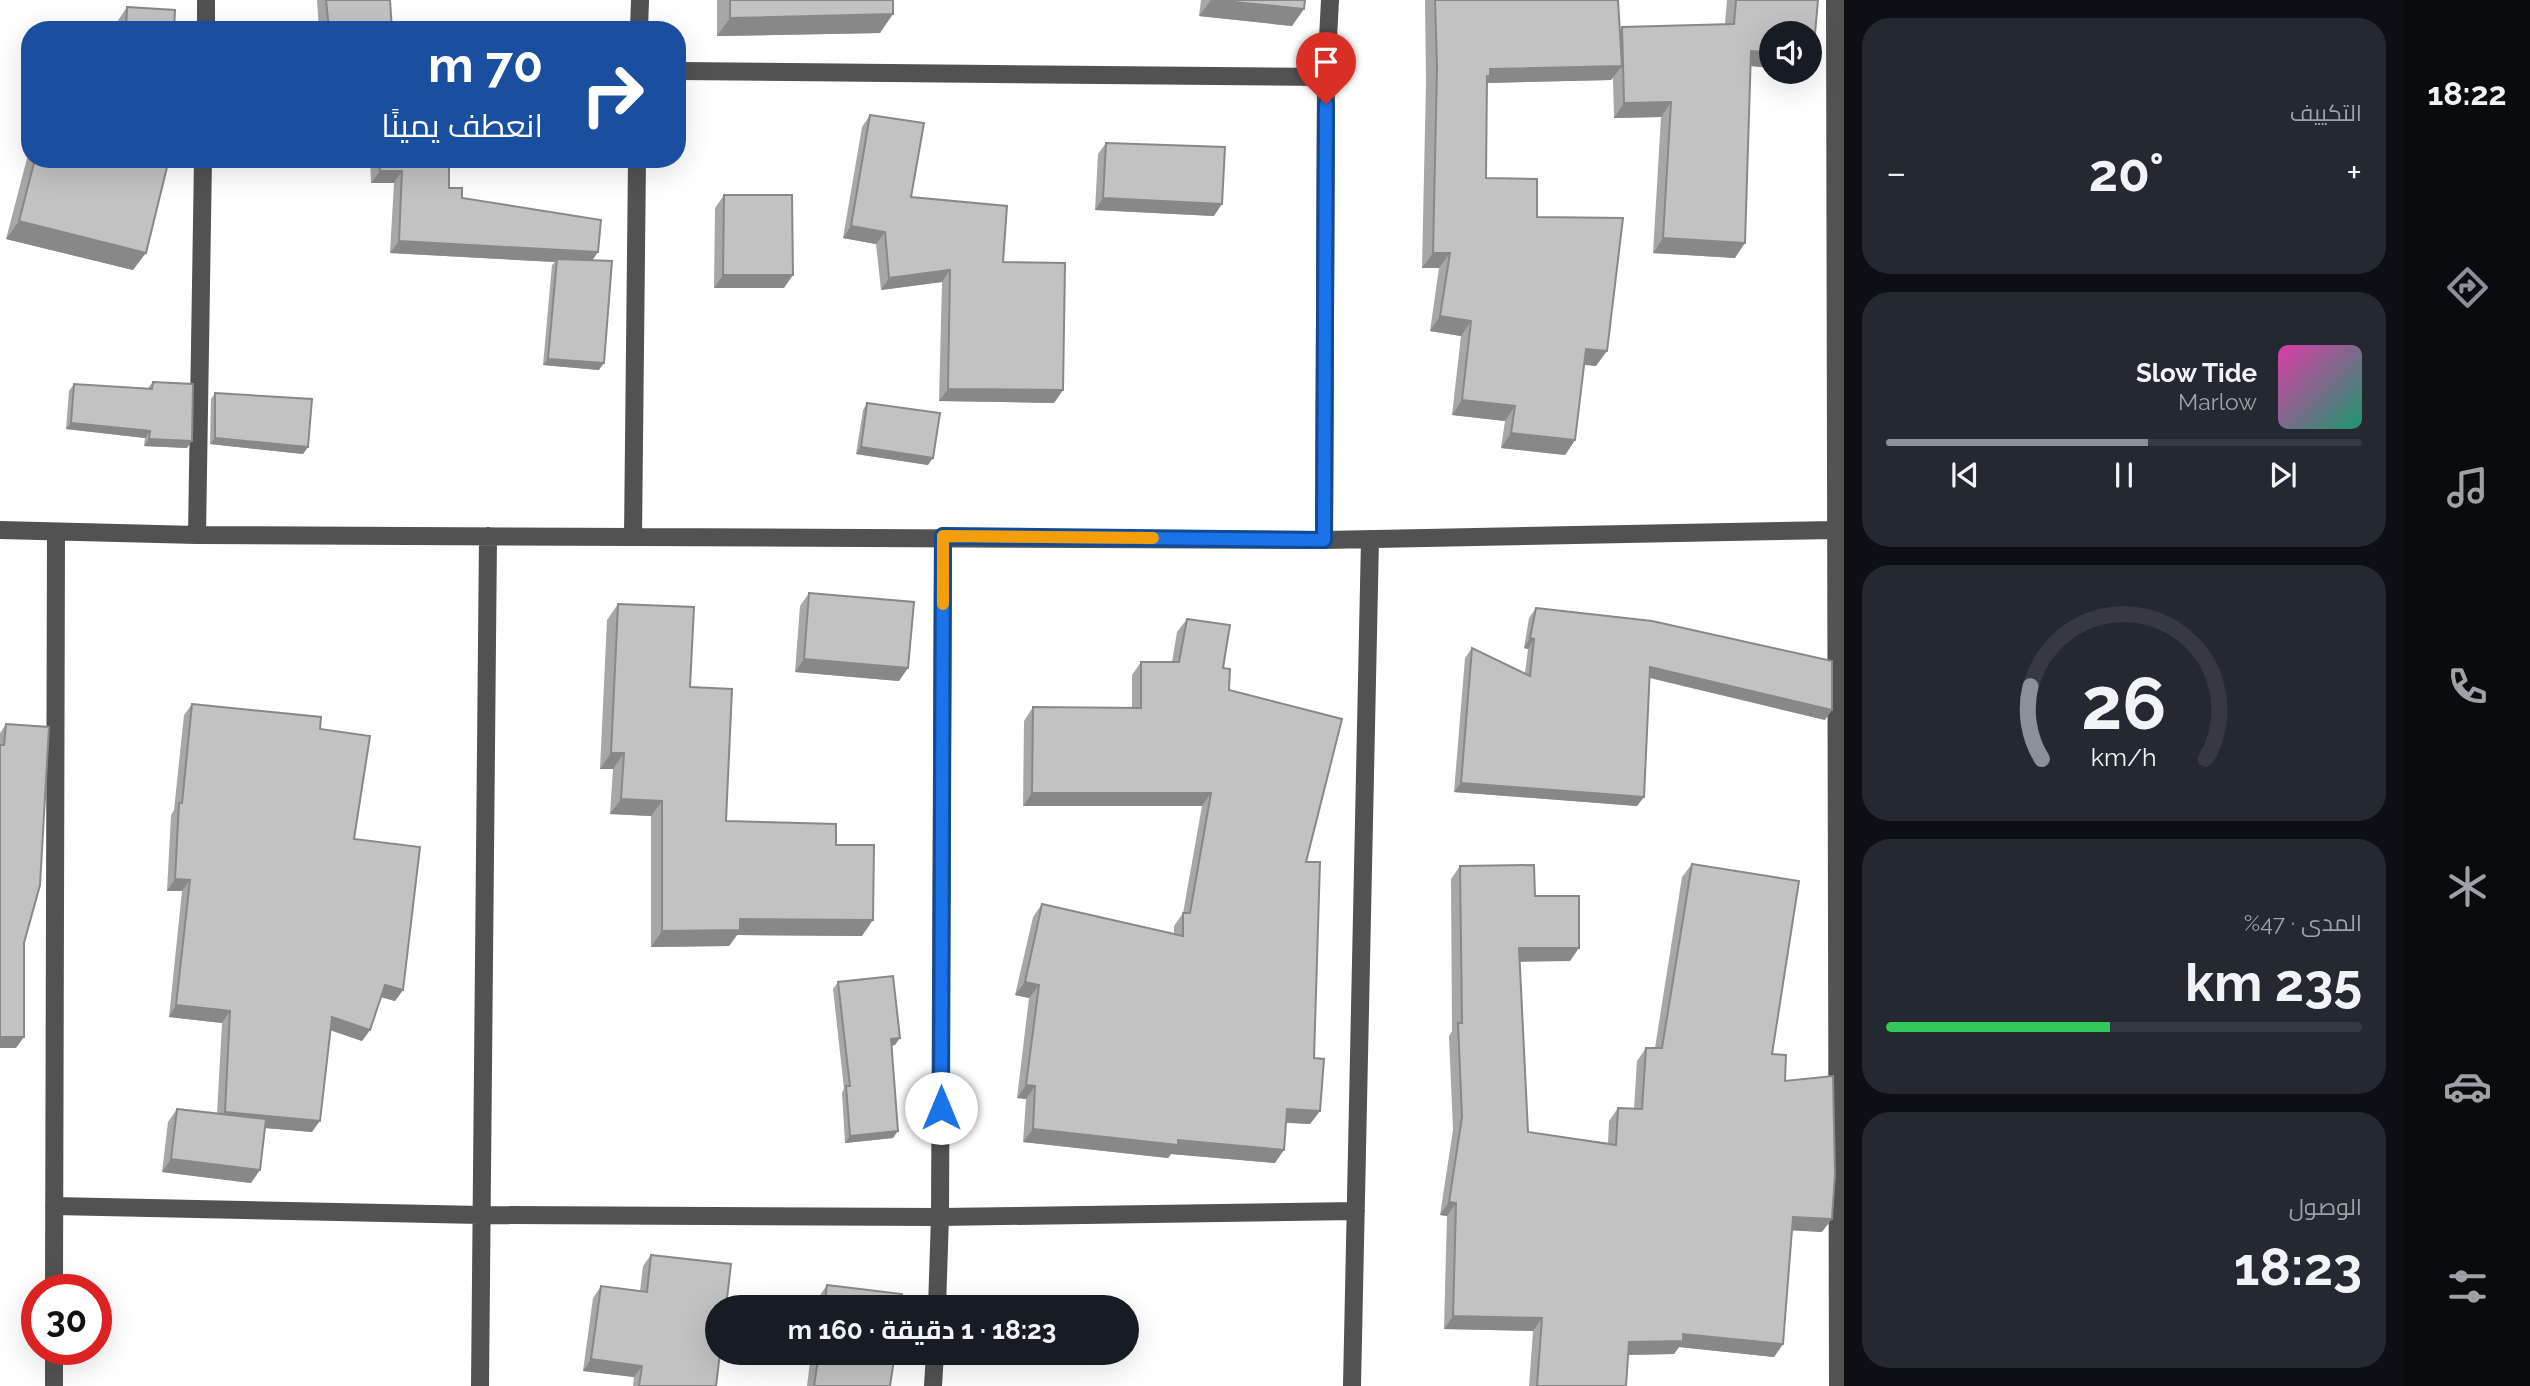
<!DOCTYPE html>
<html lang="ar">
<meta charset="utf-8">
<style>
body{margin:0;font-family:Raleway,Cairo,sans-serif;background:#242831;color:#f1f3f6;direction:rtl;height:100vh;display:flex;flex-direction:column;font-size:26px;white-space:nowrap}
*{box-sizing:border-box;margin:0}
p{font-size:23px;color:#9ea1a6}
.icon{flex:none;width:38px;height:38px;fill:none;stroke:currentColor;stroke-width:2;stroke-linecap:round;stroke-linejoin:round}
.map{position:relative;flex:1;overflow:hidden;direction:ltr}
.side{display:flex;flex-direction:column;gap:18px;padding:18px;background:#0d0f14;width:560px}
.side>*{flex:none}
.banner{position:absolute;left:21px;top:21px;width:665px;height:147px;border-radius:28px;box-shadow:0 7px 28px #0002;direction:rtl;background:#1a4fa0;color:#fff;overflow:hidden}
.controls{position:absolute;left:1759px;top:21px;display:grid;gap:14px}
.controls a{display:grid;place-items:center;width:63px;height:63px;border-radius:50%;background:#171b24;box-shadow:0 7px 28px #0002;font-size:35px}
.speed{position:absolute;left:21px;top:1274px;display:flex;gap:14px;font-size:35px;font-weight:700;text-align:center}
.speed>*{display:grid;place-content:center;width:91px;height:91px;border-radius:50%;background:#171b24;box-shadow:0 7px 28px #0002;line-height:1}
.speed .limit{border:10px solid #d22;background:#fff;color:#111}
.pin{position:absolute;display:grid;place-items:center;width:60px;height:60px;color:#fff;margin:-72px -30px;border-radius:50% 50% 50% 0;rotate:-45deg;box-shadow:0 0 7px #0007}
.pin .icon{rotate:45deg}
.me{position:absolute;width:77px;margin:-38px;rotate:0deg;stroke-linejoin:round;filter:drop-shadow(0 0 5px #0008)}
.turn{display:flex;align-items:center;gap:24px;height:147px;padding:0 28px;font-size:32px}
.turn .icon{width:91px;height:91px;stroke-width:2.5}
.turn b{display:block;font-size:49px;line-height:60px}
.big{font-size:52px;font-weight:700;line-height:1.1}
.side .tile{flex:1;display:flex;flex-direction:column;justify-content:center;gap:10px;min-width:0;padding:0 24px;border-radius:28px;background:#242831}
.side .dial{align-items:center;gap:0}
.dial svg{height:182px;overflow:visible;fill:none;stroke:#363941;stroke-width:7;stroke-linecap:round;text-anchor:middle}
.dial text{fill:#f1f3f6;stroke:none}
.song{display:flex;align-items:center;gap:21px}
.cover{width:84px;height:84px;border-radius:10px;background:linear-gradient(135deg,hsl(320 70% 55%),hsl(160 70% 35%))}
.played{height:7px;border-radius:4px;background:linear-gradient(90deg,#8c9099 55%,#363941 55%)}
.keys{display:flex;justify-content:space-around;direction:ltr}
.heat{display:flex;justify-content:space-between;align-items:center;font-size:38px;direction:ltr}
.charge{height:10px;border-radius:5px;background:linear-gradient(90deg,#34c759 47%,#363941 0)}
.trip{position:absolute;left:705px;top:1295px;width:434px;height:70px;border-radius:35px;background:#171b24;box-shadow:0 7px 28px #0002;font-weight:700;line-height:70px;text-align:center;direction:rtl}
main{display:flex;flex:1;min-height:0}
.menu{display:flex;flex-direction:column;width:126px;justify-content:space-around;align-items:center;background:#090b0e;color:#9ea1a6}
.menu .icon{width:49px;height:49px}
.menu .selected{color:#8c9099}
.menu b{font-size:32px;color:#f1f3f6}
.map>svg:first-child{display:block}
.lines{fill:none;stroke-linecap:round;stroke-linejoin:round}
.minor{stroke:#525252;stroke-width:18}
.wall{fill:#a7a7a7}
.shaded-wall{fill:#888}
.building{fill:#c2c2c2;stroke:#888;stroke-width:2}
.route-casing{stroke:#114b97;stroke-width:18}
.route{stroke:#1a73e8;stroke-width:12}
.slow{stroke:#f59e0b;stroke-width:12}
</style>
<main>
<nav class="menu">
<b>18:22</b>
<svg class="icon selected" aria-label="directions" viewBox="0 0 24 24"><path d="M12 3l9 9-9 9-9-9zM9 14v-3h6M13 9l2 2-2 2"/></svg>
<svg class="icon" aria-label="music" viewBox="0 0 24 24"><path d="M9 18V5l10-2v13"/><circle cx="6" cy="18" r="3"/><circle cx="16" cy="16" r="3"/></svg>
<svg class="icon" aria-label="phone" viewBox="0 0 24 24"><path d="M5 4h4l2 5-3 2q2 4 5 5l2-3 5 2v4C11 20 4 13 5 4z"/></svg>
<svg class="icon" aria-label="climate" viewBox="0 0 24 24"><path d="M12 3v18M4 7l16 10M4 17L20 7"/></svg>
<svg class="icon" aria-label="car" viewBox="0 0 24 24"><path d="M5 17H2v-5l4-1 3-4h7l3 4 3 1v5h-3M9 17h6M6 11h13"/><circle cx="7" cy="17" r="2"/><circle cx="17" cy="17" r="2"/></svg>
<svg class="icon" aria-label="filters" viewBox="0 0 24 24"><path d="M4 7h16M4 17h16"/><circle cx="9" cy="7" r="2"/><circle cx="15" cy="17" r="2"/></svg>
</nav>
<section class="side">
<div class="tile"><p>التكييف</p>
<div class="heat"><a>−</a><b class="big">20°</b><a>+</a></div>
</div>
<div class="tile">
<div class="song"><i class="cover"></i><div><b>Slow Tide</b><p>Marlow</p></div></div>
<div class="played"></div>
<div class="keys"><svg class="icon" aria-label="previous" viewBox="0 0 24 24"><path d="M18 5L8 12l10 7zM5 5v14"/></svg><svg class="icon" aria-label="pause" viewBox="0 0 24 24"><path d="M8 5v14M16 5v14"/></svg><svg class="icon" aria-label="next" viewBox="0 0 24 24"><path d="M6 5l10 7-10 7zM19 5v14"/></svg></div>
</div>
<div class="tile dial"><svg viewBox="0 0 100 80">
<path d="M14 69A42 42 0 1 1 86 69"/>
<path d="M14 69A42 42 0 0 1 9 37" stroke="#8c9099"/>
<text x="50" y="56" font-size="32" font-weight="700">26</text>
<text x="50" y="72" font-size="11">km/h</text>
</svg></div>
<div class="tile"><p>المدى · 47%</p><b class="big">235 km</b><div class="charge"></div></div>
<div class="tile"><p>الوصول</p><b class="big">18:23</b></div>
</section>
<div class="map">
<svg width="1844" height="1386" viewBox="0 0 1844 1386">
<rect width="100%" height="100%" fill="#fff"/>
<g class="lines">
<path class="minor" d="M1835 0 1838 1386
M206 30V0
M639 30 640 0
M677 71 1326 77
M0 530 197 535 1324 540 1834 530
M197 535 203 159
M633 537 637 159
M1324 540 1326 77 1330 0
M54 1206 480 1215 940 1217 1356 1211
M54 1290 56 532
M937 1307 940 1217 943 536
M54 1349V1386
M480 1386 488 536
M933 1386 935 1353
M1352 1386 1370 539"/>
</g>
<path class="wall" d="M317 0H390L392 30H319Z
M717 0H893L880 33 717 36Z
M1201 0H1305L1292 26 1199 16Z
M1425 0H1618L1620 30 1622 27 1725 24 1727 0H1818L1813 56 1810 60V33H1771V68L1751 66 1735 258 1653 253 1661 117 1614 118 1613 78 1611 80 1487 83 1486 178 1537 217 1596 366 1584 364 1575 440 1565 455 1501 448 1505 421 1452 415 1461 336 1430 331 1439 268H1422L1426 82Z
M127 7 174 30H115V25Z
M870 115 911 197 1003 262 1063 390 1054 403 939 401 942 282 881 290 876 244 843 238 862 127Z
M1106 143 1214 216 1095 210 1098 154Z
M30 147V159H169L133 270 6 239Z
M370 159H449V188L462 198 592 260 599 370 543 365 552 265 555 262 390 253 394 183H371Z
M724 195 784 288H714L715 208Z
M153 382 187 448 144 446 145 438 66 429 69 391 74 384 148 388Z
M215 393 308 447 303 454 210 444 211 399Z
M867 403 928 465 856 454 863 410Z
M809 593 899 681 795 672 800 606Z
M618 604 690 687 726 821 836 845 862 936 737 935 729 946 651 947V816L610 814 613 769H600L607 620Z
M1536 608 1825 720 1649 678 1637 806 1454 792 1465 658 1472 648 1525 673 1528 649 1524 648 1529 618Z
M1187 619 1223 668 1229 690 1306 862 1314 1058 1320 1111 1310 1124 1286 1123 1275 1163 1171 1154 1168 1158 1023 1142 1026 1099 1017 1098 1029 998 1015 995 1033 917 1042 904 1174 934V926L1183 913 1202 806H1023L1024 721 1033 707 1132 708V675L1141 662H1172L1177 632Z
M192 704 320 729 354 839 403 990 395 1001 381 997 370 1030 362 1041 330 1030 312 1132 265 1128 251 1183 162 1172 168 1122 177 1109 217 1114 222 1023 169 1017 182 891H167L171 815 174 810 184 715Z
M6 724 24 943 16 1048H0V733Z
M1692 864 1772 1054 1785 1081 1822 1232 1792 1230 1783 1344 1774 1357 1679 1347 1674 1354 1628 1355 1626 1386H1529L1533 1331 1444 1329 1447 1216 1440 1215 1453 1130 1449 1036 1452 1031 1451 879 1460 866 1535 896 1570 961H1520L1528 1132 1608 1143 1609 1121 1618 1108 1634 1109 1637 1061 1646 1048H1655L1682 877Z
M838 982 895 1045 892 1046 893 1138 845 1143 842 1093 844 1089 833 989Z
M651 1255 716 1386H633L634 1377 583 1371 593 1298 601 1286 640 1291 643 1266Z
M827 1285 900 1307H816L818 1298Z
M811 1353H895L890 1386H807Z"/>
<path class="shaded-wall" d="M1211 0 1304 9 1292 26 1199 16Z
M893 14 880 33 717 36 730 18Z
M1751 51 1771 52V68L1741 65Z
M1622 66 1611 80 1485 83 1490 69Z
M1671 102 1661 117 1614 118 1624 103Z
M380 171H402L394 183H371Z
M1103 198 1222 204 1214 216 1095 210Z
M19 221 146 253 133 270 6 239Z
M851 226 885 232 876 244 843 238Z
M1663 238 1745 243 1735 258 1653 253Z
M399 241 598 252 590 264 557 259 555 262 390 253Z
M1433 253H1450L1439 268H1422Z
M950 270 942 282 881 290 889 278Z
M723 275H793L784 288H714Z
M1440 316 1471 321 1461 336 1430 331Z
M1586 349 1607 351 1596 366 1575 364Z
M548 359 604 363 599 370 543 365Z
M948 389 1063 390 1054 403 939 401Z
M1462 400 1515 406 1505 421 1452 415Z
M71 423 150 431 145 438 66 429Z
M1511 433 1575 440 1565 455 1501 448Z
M215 438 308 447 303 454 210 444Z
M149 439 192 441 187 448 144 446Z
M861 447 933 458 928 465 856 454Z
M1530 638 1534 639 1528 649 1524 648Z
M804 659 908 668 899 681 795 672Z
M1650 667 1832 710 1825 720 1643 676Z
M611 753H624L613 769H600Z
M1461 783 1644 797 1637 806 1454 792Z
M1032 793H1211L1202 806H1023Z
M621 799 662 801 651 816 610 814Z
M175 879 190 880 182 891H167Z
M740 919 873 920 862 936 737 935 729 946 651 947 662 931Z
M1519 948H1579L1570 961 1510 962Z
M1025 982 1039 985 1029 998 1015 995Z
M385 985 403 990 395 1001 377 996Z
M176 1005 230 1011 222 1023 169 1017Z
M332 1017 370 1030 362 1041 324 1028Z
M0 1037H24L16 1048H0Z
M900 1038 895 1045 887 1046 891 1039Z
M1026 1085 1035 1086 1026 1099 1017 1098Z
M1287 1109 1320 1111 1310 1124 1278 1122Z
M225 1112 320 1121 312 1132 217 1124Z
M1033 1129 1284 1150 1275 1163 1171 1154 1168 1158 1023 1142Z
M898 1131 893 1138 845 1143 850 1136Z
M171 1159 260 1170 251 1183 162 1172Z
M1449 1202 1456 1203 1447 1216 1440 1215Z
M1793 1217 1832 1219 1822 1232 1784 1230Z
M1453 1316 1542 1318 1533 1331 1444 1329Z
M1683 1334 1783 1344 1774 1357 1679 1347 1674 1354 1620 1355 1629 1342Z
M591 1359 642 1366 634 1377 583 1371Z"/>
<path class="building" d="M326 0H390L392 30H329Z
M730 0H893V14L730 18Z
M1214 0H1305L1304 9Z
M1435 0H1618L1622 66 1490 69V76H1487L1486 178 1537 179V217L1623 218 1607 351 1586 349 1575 440 1511 433 1515 406 1462 400 1471 321 1440 316 1450 253H1433L1437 67Z
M1736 0H1818L1813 56H1810V33H1771V52L1751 51 1745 243 1663 238 1671 102 1624 103 1622 27 1734 24Z
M127 7 175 10 174 30H126Z
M870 115 924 123 911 197 1007 206 1003 262 1065 263 1063 390 948 389 950 270 889 278 885 232 851 226Z
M1106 143 1225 147 1222 204 1103 198Z
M35 159H169L146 253 19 221Z
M379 159H449V188H462V198L601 220 598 252 399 241 402 171H380Z
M724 195H792L793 275H723Z
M557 259 612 261 604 363 548 359Z
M153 382 193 384 192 441 149 439 150 431 71 423 74 384 152 389Z
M215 393 312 399 308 447 215 438Z
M867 403 940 413 933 458 861 447Z
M809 593 914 602 908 668 804 659Z
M618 604 694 607 690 687 732 689 726 821 836 824V845H874L873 920 740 919V930L662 931V801L621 799 624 753H611Z
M1536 608 1652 621 1832 661V710L1650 667 1644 797 1461 783 1472 648 1530 676 1534 639 1530 638Z
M1187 619 1230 625 1223 668 1230 669 1229 690 1342 719 1306 862H1320L1314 1058 1324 1059 1320 1111 1287 1109 1284 1150 1178 1140V1145L1033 1129 1035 1086 1026 1085 1039 985 1025 982 1042 904 1183 936V913H1190L1211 793H1032L1033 707 1141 708V662H1179Z
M192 704 321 717 320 729 370 736 354 839 420 847 403 990 385 985 370 1030 332 1017 320 1121 225 1112 230 1011 176 1005 190 880 175 879 179 803H182Z
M6 724 49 727 40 885 24 943V1037H0V745H4Z
M1692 864 1799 881 1772 1054 1786 1055 1785 1081 1833 1076 1835 1174 1832 1219 1793 1217 1783 1344 1683 1334V1341L1629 1342 1626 1386H1537L1542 1318 1453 1316 1456 1203 1449 1202 1462 1117 1458 1023H1462L1460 866 1534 865 1535 896H1579V948H1519L1528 1132 1616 1145 1618 1108 1642 1109 1646 1048H1662Z
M893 976 900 1038 891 1039 898 1131 850 1136 846 1086H850L838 982Z
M177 1109 266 1119 260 1170 171 1159Z
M651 1255 731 1264 726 1307H718V1353H720L716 1386H639L642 1366 591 1359 601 1286 647 1292Z
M827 1285 902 1294 900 1307H824Z
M819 1353H895L890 1386H814Z"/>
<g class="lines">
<defs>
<path id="route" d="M941 1108 943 536 1324 540 1326 104"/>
</defs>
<use href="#route" class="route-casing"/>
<use href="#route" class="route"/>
<path class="slow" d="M943 604V536L1153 538"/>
</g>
</svg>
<div class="controls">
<a><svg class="icon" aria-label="sound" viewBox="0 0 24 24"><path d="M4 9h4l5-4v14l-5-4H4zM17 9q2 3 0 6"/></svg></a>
</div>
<div class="speed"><div class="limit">30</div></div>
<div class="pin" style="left:1326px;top:104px;background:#d93025"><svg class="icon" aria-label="arrive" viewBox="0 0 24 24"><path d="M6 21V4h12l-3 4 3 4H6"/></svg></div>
<svg class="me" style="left:941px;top:1108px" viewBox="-20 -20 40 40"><circle r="19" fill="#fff"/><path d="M0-13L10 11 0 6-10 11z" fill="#1a73e8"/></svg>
<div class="trip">18:23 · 1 دقيقة · 160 m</div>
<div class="banner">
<div class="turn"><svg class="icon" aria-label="right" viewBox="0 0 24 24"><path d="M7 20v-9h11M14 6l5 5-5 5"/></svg><div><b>70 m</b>انعطف يمينًا</div></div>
</div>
</div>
</main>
